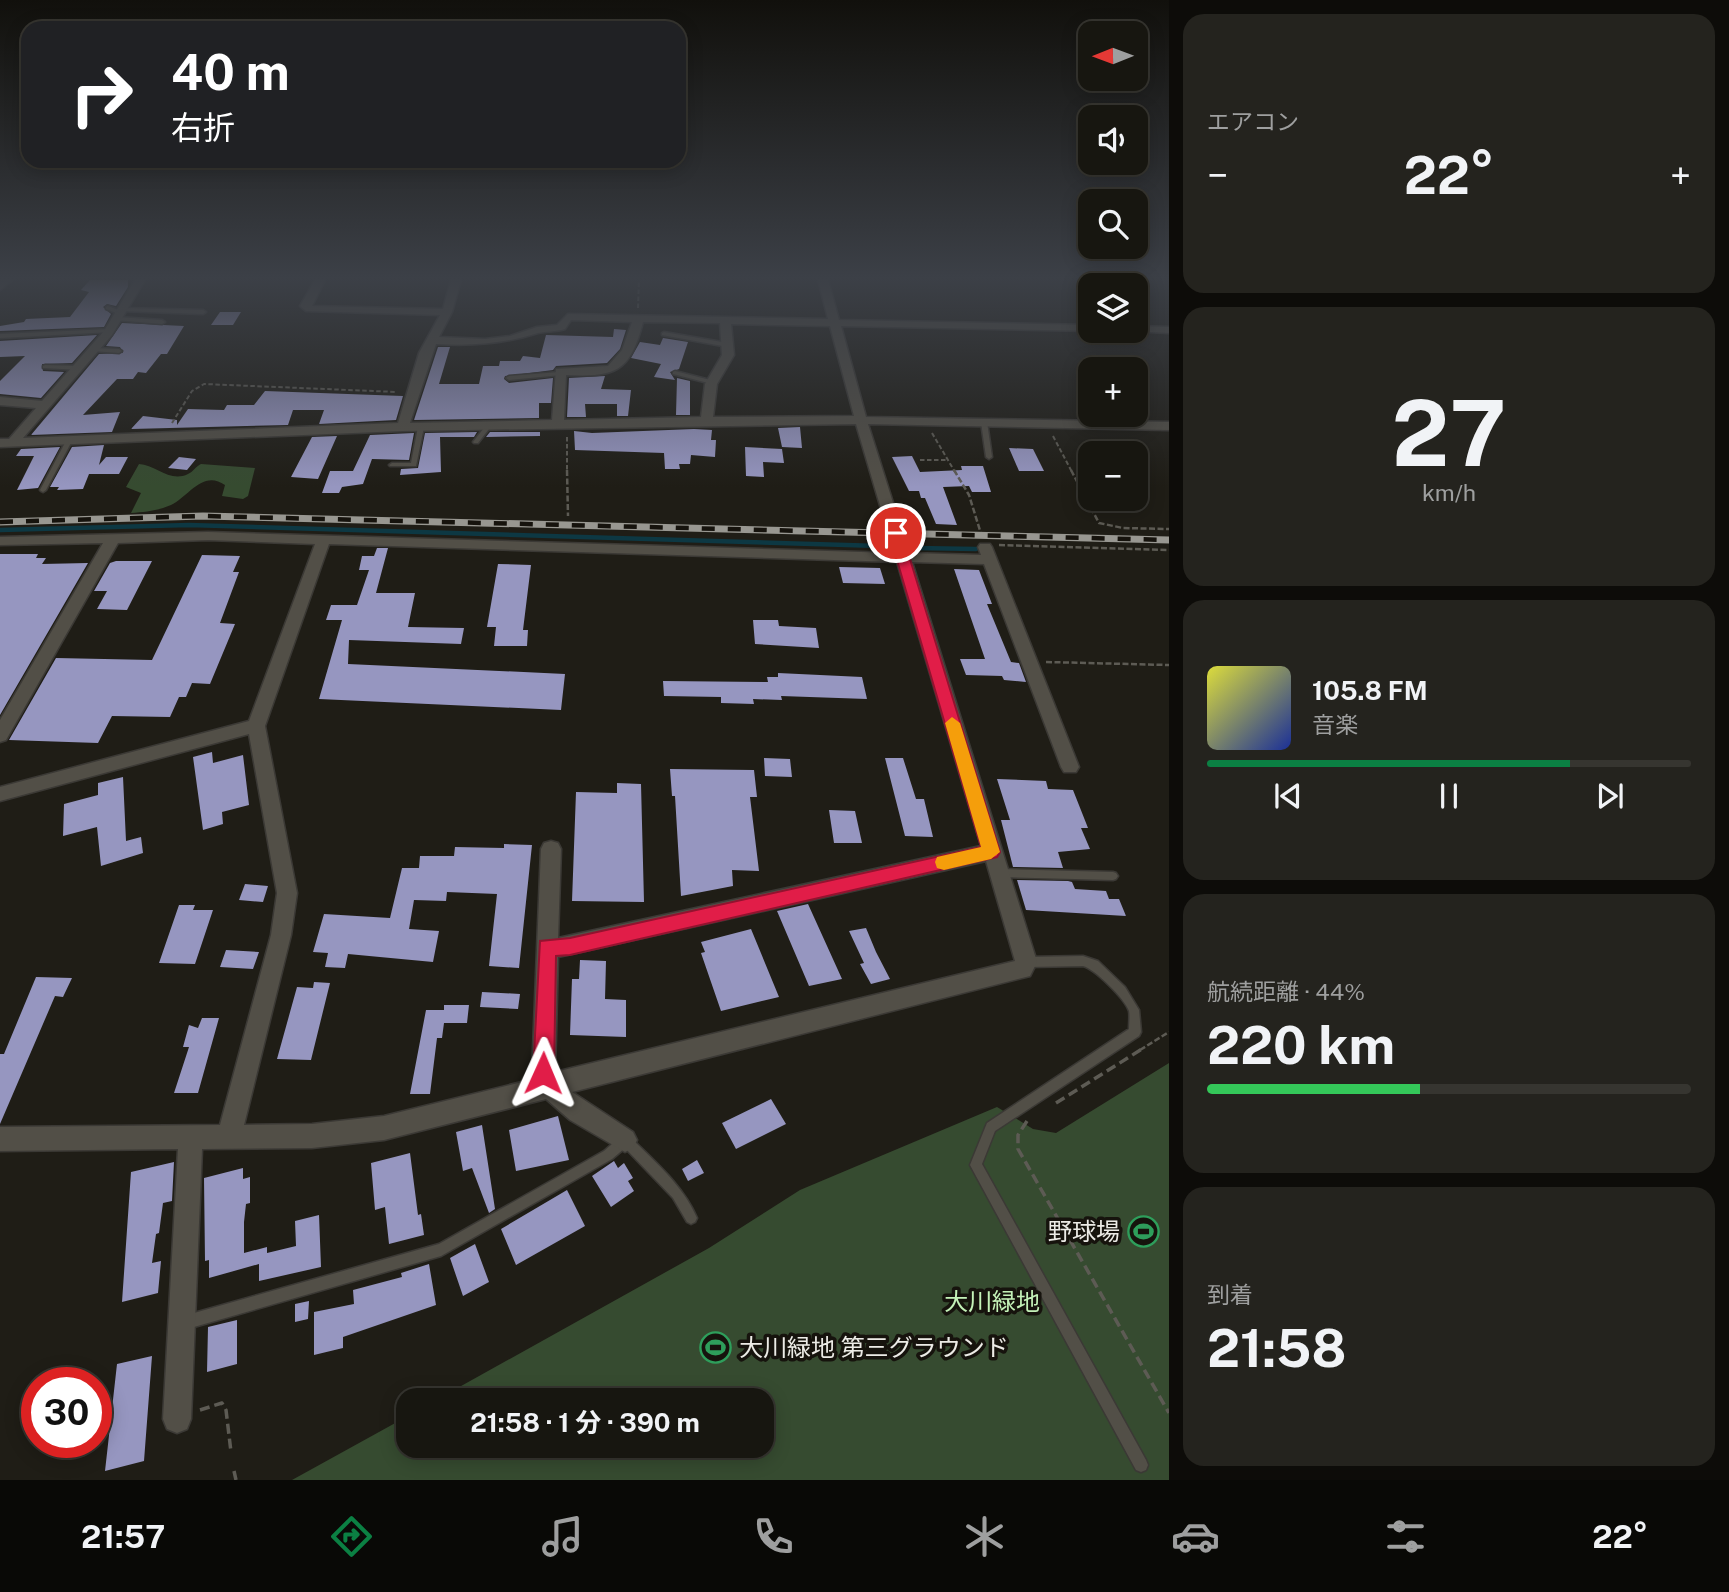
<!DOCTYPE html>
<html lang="ja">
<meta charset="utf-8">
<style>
body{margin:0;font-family:"Public Sans","Noto Sans JP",sans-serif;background:#24231e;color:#f1f3f6;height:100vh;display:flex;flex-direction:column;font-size:26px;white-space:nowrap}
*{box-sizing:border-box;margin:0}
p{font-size:23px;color:#9e9f9f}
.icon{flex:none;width:38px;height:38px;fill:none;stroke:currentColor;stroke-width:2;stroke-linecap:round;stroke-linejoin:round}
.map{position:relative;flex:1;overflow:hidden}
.sheet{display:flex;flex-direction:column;gap:14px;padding:14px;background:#0d0c09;width:560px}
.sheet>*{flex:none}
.top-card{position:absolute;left:21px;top:21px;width:665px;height:147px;border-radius:21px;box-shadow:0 4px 18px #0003,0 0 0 2px #363530;background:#202124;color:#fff;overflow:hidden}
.needle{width:46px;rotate:269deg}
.fabs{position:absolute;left:1078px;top:21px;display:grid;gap:14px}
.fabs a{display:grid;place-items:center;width:70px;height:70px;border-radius:14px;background:#171610;box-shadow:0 4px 18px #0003,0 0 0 2px #363530;font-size:35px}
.speed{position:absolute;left:21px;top:1367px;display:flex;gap:14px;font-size:35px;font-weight:700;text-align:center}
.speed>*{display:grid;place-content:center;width:91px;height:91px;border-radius:50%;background:#171610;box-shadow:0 4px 18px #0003,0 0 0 2px #363530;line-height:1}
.speed .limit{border:10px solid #d22;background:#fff;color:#111}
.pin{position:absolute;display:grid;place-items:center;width:60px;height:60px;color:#fff;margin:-30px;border:4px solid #fff;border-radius:50%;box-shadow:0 2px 7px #0007}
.me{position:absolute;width:77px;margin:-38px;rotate:1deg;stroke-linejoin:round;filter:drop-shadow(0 0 5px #0008)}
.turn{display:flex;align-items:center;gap:24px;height:147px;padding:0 35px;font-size:32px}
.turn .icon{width:91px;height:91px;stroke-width:2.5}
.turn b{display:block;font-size:49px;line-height:60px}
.big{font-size:52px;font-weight:700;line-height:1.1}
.sheet .tile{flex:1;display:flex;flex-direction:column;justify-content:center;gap:10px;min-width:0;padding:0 24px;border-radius:21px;background:#24231e}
.sheet .dial{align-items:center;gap:0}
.dial b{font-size:91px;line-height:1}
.song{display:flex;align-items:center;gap:21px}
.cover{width:84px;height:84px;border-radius:10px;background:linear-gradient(135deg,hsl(60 70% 55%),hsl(230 70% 35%))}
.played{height:7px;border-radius:4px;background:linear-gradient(90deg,#0b8043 75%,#363530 75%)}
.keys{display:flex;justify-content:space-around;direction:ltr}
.heat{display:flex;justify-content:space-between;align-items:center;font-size:38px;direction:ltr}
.charge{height:10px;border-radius:5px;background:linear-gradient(90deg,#34c759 44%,#363530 0)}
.trip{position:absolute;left:396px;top:1388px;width:378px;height:70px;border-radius:21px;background:#171610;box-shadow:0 4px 18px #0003,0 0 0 2px #363530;font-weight:700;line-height:70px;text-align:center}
.tab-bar{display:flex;height:112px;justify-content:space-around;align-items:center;background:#090906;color:#9e9f9f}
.tab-bar .icon{width:49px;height:49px}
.tab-bar .selected{color:#0b8043}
.tab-bar b{font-size:32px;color:#f1f3f6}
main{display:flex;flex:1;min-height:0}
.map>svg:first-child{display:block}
.green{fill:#364b30}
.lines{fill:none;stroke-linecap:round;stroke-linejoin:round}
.stream{stroke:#0d3843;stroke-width:4.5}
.building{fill:#9696c0}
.lane-casing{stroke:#3b3935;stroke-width:3}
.street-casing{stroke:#3b3935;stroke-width:3}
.path-far2{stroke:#5d5b54;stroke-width:2;stroke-dasharray:4.5 2.5;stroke-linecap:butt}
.path-far1{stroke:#5d5b54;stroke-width:2.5;stroke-dasharray:6 2.5;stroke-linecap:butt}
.path{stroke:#5d5b54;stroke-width:3.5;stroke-dasharray:10 5;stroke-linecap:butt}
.lane{fill:#524f47;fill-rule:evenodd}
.street{fill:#524f47;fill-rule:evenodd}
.rail-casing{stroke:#989791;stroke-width:7}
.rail{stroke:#16130d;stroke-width:4.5;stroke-dasharray:13;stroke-linecap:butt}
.route{fill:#e11d48;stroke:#92132f;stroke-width:2}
.slow{fill:#f59e0b}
.labels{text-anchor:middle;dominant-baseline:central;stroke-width:7;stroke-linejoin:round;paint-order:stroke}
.near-poi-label{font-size:24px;fill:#ecebe6;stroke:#16130d;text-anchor:end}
.near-park-label{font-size:24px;fill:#c4f2b8;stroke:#16130d}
</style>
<main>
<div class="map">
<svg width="1169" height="1480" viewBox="0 0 1169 1480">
<rect width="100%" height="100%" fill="#1f1d16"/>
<path class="green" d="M139 464C156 465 170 483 188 474 193 472 196 466 201 464L255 468 248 496 243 499 222 496 225 485C203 469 188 497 171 505 157 511 145 512 131 513L141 493 126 487Z
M1169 1063V1480H292L408 1416V1446H761V1400H436L709 1248 800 1190 997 1107 1033 1129 1056 1133Z"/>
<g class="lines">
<path class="stream" d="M0 530 189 525 880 546
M915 548 976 549"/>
</g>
<path class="building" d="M90 280H128V287L116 306 107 304 103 307 111 314 104 327 0 331V326L24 322 26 319 70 317 89 292 81 290Z
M220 312H241L233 325H211Z
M122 323 184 326 167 354H161L146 373 138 372 133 379H117L83 415 120 412 112 432 31 435 99 354 123 353 120 347 106 346Z
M614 329 626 330 620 349 607 363 556 366 553 370 505 376 504 379 509 383 553 378 551 403H539V418L414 420 438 347H450L439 384H479L483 366H499L500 361H520L523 356 540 358 546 335 613 337Z
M97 335 72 363 42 364 43 371 64 372 41 398 0 394V381L25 356 0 357V341Z
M663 338 688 342 679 369 670 372 675 380 654 377 661 364 631 358 640 342 660 345Z
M605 376 601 389 631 390 628 416H617V404H585L586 417H567L569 378Z
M677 378 690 381V415H676Z
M265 391 403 396 396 420 319 424 324 410H293L288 425 131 429 143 416 177 420V425L188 409 224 410 227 405H254Z
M800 427 802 448 782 447 778 428Z
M694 429 712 430 711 440H716L715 457 691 455 690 464H679L680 469H665L664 453 575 450 574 431 592 433Z
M477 432 474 437H440L441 472 400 475 401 469 418 468 425 433Z
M490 432H540V436L486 437Z
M414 433 409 460 372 459 363 484 342 487 339 493H322L330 471H353L370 435Z
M337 436 318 479 291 477 312 437Z
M104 445 99 465 106 457H128L119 474H89L83 489 57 490 59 487H50L72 447Z
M60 447 38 488 17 490 34 456H16L21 449Z
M745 447 782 449 784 463 763 462 764 477 746 476Z
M1009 448 1033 449 1044 471H1019Z
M912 456 920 472 962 470 961 466H983L991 492H972L969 486 943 487 957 525 936 524 925 498H921L919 491H909L892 457Z
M179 457 196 459 187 470 168 468Z
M377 548H388L376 593H415L408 627 464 628 461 644 349 640 348 664 565 674 561 710 319 699 342 620H326L331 605H357L369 570H359L362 556H374Z
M0 554H38L36 558H46L42 564 88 563 0 715Z
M202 555 240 556 233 572H239L220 623 235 624 210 684 192 683 186 697H179L170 717 112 716 98 743 9 740 56 658 152 660Z
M116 561H152L127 610 97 609 107 591H94L110 563Z
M498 564 531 565 523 630H528L527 646H494L496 627H487Z
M839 567 880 568 885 584 843 583Z
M954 569 979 570 992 604H987L1011 662 1019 663 1026 682 1004 680 1002 676 966 675 960 659H985Z
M753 620H778L779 626 816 628 819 648 755 644Z
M778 673 862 677 867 699 781 696 782 700 753 699 754 704 721 703V697L664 696 663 681 768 682 767 677H778Z
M212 752 213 763 243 755 249 805 222 812 223 824 203 830 193 757Z
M764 758 790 759 792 777 765 776Z
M885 758H903L916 799H924L933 837 905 836Z
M670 769 754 770 757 797H750L759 871 732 870 733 886 681 896 675 796H672Z
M123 777 126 841 141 837 143 853 101 866 97 827 63 836 64 804 98 795V783Z
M997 779 1046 781 1048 789 1073 790 1088 828H1081L1090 849 1058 852 1063 868 1013 867 1001 820H1010Z
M617 783 641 784 644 902 572 901 576 792 617 793Z
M829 810 855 811 862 843H834Z
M504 844 532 845 519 968 489 966 497 894 447 892 446 901 414 900 409 929 439 931 433 962 348 954 345 968 325 967 328 953 313 952 324 914 390 918 402 868H419L420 856H454L455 847 504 848Z
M1017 880 1068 881 1072 882 1075 889 1106 891 1109 899H1119L1126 916 1026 910Z
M245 884 268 886 263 902 239 900Z
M808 904 842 979 809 986 777 911Z
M179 905H195L193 910H213L195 964 159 963Z
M866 928 876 952 890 979 871 984 860 964 864 963 849 931Z
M751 929 779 997 721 1011 701 953 705 952 701 942Z
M226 950 259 952 253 969 220 967Z
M580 960 606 961 605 999 626 1000V1037L570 1035 572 979H579Z
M36 977 72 978 63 997 55 996 0 1124V1054H4Z
M314 982 330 983 311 1060 277 1059 297 987 313 988Z
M482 992 520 994 518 1009 480 1007Z
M444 1005H469L467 1023H444L442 1038H437L430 1094H410L426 1010H444Z
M202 1018H219L198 1093H174L189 1047H183L189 1025 198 1028Z
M771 1099 786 1124 736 1149 722 1123Z
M558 1116 569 1160 516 1171 509 1130Z
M482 1125 495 1209 489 1213 472 1168 463 1171 456 1132Z
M410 1153 418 1215 421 1214 424 1235 389 1244 385 1207 375 1210 371 1163Z
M697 1160 704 1173 688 1181 682 1169Z
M614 1161 618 1168 624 1163 633 1178 628 1181 634 1191 611 1207 592 1176Z
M174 1162 172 1201 163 1203 159 1233 156 1234 152 1263 161 1261 158 1293 122 1302 131 1172Z
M243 1168V1179L250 1177V1203L246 1204 244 1222V1253L267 1247V1253L296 1246 295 1221 319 1215 321 1267 259 1281V1264L209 1278V1260L205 1261 204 1178Z
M567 1190 585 1226 516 1265 501 1229Z
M475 1244 489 1282 463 1296 450 1258Z
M429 1264 436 1305 343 1337V1348L314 1355V1312L354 1304 353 1290 402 1277 401 1273Z
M309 1301 308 1319 295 1322V1304Z
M237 1320V1364L207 1372 208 1327Z
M152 1356 144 1461 105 1471 117 1364Z"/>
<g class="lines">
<defs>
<path id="lane" d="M108 306 123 312 124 313 121 315 106 309V307Z
M123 308 203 310 206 312 203 314 121 311 120 310Z
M117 317 162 320 165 322 162 324 115 320V318Z
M110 329 113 331 112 332 0 338V334Z
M664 332 728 343 731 345 728 347 662 335V333Z
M94 348 119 349 122 351 119 353 92 351 91 350Z
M45 365 80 366 83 368 80 370 43 368V366Z
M675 371 714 381 715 382 712 384 673 374V372Z
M559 372 561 373V375L509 380 506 378 509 376Z
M984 420 987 422 992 457 989 459 986 457 981 422Z
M487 424 492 425 478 443H474L473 442Z
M421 425 424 427 416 466H390L389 465 392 463H411L418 427Z
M70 437 73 439 46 490 43 492 41 491 40 490 67 439Z
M1000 869 1113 872 1116 873 1118 876 1116 879 1113 880 1000 877 997 876 995 873 997 870Z
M1083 956 1098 961 1125 987 1139 1010 1141 1032 1139 1036 995 1131 982 1164 1146 1460 1148 1465 1146 1470 1141 1472 1136 1470 970 1165 987 1123 1129 1029C1129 1024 1130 1016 1129 1011 1125 999 1095 969 1083 966L1027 967 1023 965 1022 962 1023 959 1027 957Z
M625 1134 629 1136C654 1161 683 1185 697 1218L695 1222 691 1224 687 1222 673 1198 625 1148 612 1159 441 1256 187 1329 182 1327 180 1322 182 1317 187 1315 439 1244 604 1151 621 1136Z"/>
<path id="street" d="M2 280H12L0 290V281Z
M135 280H145L112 335 23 438 398 423 419 353 440 315 306 311 300 306 315 280H325L312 306 443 309 451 280H461L452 312 439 337 485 339 510 336 537 327 557 325 568 314 828 319 818 280H828L839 320 1090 325 1092 331 841 326 866 417 1169 422V430L868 424 909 553 981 555 978 547 980 544H990L992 547 1079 767 1076 772H1064L1061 767 984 564 912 562 1037 962 1030 976 572 1092 633 1132 637 1140 633 1148 625 1152 570 1120 546 1099 384 1140 312 1148 202 1149 191 1419 187 1429 177 1433 167 1429 163 1419 178 1149 0 1151V1127L220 1125 271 935 277 893 249 734 0 801V787L249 721 315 544 208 540 118 543 6 740 0 742V720L103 543 0 545V537L208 532 894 553 856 424 403 431 0 447V439H9L36 408 0 405V397L42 401 104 331ZM571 320 632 322 622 350 608 366 556 369 552 420 410 423 436 344C472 346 503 344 538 333 546 331 556 332 565 329ZM643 322 720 323 722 355 705 384 701 417 564 420 566 375C615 377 630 373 643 322ZM731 324 830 326 854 416 713 417 717 384 734 355ZM329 544 897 562 981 846 558 938 561 849 558 843 551 841 544 843 541 849 532 1074 534 1079 384 1116 312 1124 244 1125 291 935 297 893 265 726ZM986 861 1015 961 555 1072 558 957Z
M1136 326 1169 327V333L1132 331H1136Z"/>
</defs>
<use href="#lane" class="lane-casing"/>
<use href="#street" class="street-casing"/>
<path class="path-far2" d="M638 308 639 280
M172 423 192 391 204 384 397 392
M932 433 955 472
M1053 436 1072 472
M567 437V472
M920 460H948"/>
<path class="path-far1" d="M567 470 568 516
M954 470 969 495 982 537
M1071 470 1099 523 1123 528 1169 529
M999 545 1169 550
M1046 662 1169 665
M1140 1050 1169 1032"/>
<path class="path" d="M1056 1103 1142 1049
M1027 1121 1018 1135V1149L1169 1413
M200 1410 222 1403 226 1410 231 1452
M234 1471 236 1480"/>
<use href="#lane" class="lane"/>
<use href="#street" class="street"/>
<defs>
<path id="rail" d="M0 522 203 516 1169 540"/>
</defs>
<use href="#rail" class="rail-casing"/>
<use href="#rail" class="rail"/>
</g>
<linearGradient id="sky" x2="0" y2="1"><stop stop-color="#11100c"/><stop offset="0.57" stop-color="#3c4047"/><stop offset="1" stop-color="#3c4047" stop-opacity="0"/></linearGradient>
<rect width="1169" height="487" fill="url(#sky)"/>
<path class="route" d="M896 529 902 533 1000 852 997 857 570 955 556 956 554 1073 551 1081 543 1084 536 1081 533 1073 540 941 570 938 981 847 889 533Z"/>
<path class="slow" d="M952 717 960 723 1000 852 991 859 944 870 937 868 935 862 937 857 981 847 945 723Z"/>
<defs>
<symbol id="stadium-ring" viewBox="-11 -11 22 22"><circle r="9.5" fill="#16130d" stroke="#2e9e5b" stroke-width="1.5"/><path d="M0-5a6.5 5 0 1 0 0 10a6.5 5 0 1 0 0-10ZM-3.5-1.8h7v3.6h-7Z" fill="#2e9e5b"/></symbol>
</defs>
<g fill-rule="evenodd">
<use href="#stadium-ring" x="1126" y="1214" width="35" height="35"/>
<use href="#stadium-ring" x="698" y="1330" width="35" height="35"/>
</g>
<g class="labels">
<g class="near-poi-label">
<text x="1120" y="1231">野球場</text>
<text x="739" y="1347" text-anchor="start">大川緑地 第三グラウンド</text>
</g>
<g class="near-park-label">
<text x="992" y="1301">大川緑地</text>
</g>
</g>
</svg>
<div class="fabs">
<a><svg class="needle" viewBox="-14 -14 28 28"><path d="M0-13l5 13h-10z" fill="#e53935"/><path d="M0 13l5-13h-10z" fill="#9e9f9f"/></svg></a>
<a><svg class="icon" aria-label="sound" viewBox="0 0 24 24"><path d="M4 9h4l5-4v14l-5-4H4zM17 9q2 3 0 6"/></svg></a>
<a><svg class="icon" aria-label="search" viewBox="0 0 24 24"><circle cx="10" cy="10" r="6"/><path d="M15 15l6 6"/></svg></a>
<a><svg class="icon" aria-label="layers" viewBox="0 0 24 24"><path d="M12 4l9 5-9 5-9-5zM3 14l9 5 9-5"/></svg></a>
<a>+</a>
<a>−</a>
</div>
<div class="speed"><div class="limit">30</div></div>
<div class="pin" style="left:896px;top:533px;background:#d93025"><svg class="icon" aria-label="arrive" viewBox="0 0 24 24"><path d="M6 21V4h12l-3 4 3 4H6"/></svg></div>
<svg class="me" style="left:543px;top:1073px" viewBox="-20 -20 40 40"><path d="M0-17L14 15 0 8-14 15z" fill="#e11d48" stroke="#fff" stroke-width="4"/></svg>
<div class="trip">21:58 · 1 分 · 390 m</div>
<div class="top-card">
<div class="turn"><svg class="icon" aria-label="right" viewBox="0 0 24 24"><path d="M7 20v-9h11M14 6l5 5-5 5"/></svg><div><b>40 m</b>右折</div></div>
</div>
</div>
<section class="sheet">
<div class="tile"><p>エアコン</p>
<div class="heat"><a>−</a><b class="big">22°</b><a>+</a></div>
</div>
<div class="tile dial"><b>27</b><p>km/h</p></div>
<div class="tile">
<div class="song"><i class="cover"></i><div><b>105.8 FM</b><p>音楽</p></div></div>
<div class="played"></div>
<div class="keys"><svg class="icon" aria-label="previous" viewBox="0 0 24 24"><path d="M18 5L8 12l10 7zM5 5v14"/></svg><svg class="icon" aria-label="pause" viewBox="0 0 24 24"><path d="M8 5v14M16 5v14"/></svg><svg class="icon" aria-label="next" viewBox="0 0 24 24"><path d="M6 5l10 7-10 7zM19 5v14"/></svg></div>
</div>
<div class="tile"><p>航続距離 · 44%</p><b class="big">220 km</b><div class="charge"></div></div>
<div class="tile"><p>到着</p><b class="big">21:58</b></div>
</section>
</main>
<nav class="tab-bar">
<b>21:57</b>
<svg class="icon selected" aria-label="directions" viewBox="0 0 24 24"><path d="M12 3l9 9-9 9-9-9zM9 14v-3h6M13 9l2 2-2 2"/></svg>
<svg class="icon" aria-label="music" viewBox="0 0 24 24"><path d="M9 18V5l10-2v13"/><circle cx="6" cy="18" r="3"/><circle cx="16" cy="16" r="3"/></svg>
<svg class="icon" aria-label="phone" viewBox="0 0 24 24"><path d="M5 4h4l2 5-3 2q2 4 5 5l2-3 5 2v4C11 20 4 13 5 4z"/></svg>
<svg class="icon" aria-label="climate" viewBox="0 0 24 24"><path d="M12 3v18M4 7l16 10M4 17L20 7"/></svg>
<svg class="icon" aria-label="car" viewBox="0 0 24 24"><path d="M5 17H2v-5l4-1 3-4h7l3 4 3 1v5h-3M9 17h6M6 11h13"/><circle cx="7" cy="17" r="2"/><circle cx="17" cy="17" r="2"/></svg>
<svg class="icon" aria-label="filters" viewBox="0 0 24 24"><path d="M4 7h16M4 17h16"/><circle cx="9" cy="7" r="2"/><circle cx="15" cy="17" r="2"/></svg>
<b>22°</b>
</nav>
